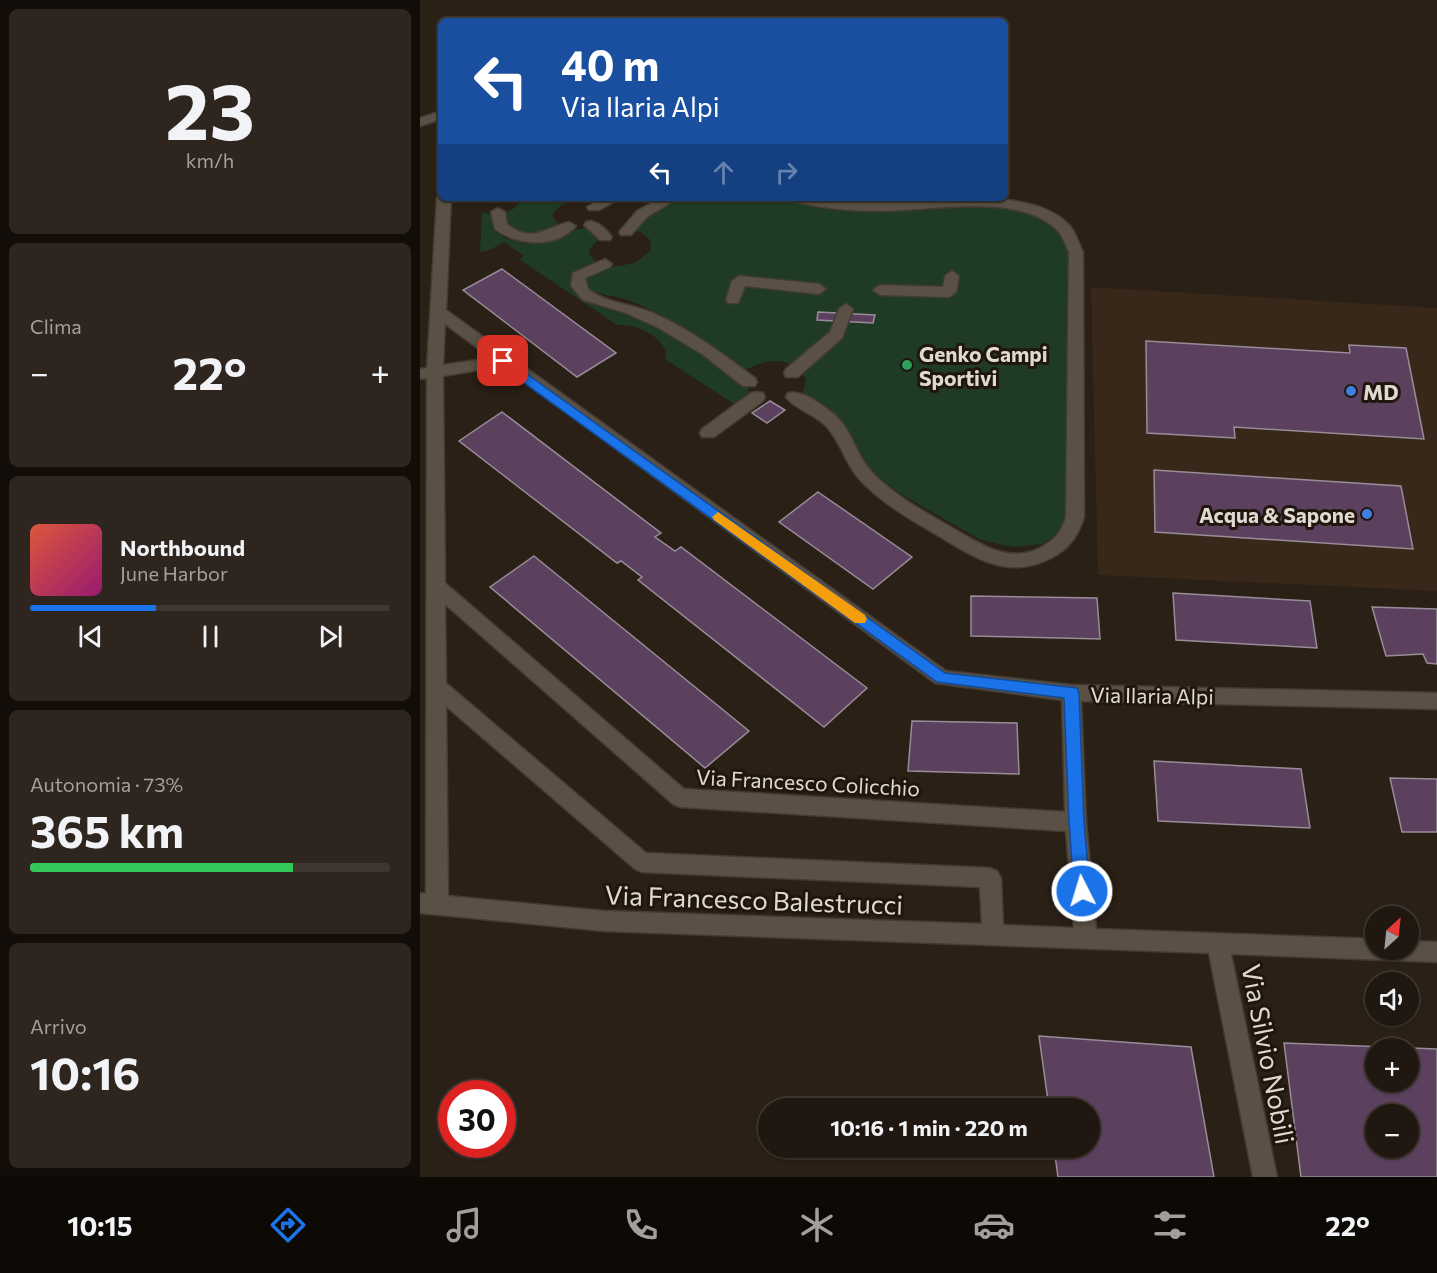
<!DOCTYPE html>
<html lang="it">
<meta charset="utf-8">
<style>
body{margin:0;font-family:Commissioner,sans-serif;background:#2d251e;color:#f1f3f6;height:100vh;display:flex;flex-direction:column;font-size:22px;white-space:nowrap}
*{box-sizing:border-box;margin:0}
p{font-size:20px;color:#a2a09f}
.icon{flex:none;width:33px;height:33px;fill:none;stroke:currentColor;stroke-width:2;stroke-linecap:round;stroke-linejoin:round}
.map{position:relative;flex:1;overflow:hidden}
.sheet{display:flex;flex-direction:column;gap:9px;padding:9px;background:#120d09;width:420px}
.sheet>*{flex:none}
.guide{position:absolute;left:18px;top:18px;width:570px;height:183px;border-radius:9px;box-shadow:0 2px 4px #0004,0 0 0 2px #3d3730;background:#1a4fa0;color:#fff;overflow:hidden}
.needle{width:39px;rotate:27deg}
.fabs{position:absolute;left:945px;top:906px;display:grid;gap:12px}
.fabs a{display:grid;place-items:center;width:54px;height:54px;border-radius:50%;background:#201810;box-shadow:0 2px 4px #0004,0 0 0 2px #3d3730;font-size:30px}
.speed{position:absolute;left:18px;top:1080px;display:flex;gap:12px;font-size:30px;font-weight:700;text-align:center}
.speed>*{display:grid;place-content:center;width:78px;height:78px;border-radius:50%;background:#201810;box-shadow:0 2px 4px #0004,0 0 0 2px #3d3730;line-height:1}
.speed .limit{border:9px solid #d22;background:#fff;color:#111}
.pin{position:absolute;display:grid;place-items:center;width:51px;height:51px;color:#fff;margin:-26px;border-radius:12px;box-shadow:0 3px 9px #0006}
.me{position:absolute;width:66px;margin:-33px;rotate:355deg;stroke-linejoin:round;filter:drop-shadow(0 0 4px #0008)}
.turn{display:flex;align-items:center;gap:21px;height:126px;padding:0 24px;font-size:27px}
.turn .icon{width:78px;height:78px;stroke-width:2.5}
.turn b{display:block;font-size:42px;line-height:51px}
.lanes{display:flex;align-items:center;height:57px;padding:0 24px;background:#0003;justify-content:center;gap:30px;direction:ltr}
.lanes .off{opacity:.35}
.big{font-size:45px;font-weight:700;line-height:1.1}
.sheet .widget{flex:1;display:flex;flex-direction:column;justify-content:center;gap:9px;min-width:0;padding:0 21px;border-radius:9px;background:#2d251e}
.sheet .dial{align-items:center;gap:0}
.dial b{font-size:78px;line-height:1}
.song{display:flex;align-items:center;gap:18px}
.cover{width:72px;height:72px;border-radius:9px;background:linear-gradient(135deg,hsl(10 70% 55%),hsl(320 70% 35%))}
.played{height:6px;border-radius:3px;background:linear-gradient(90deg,#1a73e8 35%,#3d3730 35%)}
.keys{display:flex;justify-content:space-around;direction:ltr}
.heat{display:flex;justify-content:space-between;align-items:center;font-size:33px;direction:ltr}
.charge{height:9px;border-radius:4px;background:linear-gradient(90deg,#34c759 73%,#3d3730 0)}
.trip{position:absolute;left:338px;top:1098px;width:342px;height:60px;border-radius:30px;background:#201810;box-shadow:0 2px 4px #0004,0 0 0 2px #3d3730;font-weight:700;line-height:60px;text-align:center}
.tab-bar{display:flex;height:96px;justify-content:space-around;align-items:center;background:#0d0a06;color:#a2a09f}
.tab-bar .icon{width:42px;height:42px}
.tab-bar .current{color:#1a73e8}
.tab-bar b{font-size:27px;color:#f1f3f6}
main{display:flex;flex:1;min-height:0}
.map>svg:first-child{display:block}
.built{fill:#372819}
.green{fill:#1f3b25}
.building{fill:#5c415f;stroke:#988c99;stroke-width:1.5;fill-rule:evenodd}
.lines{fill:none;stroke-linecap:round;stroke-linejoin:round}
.street-casing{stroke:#433b35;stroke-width:3}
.street{fill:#5b5045;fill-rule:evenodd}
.route{fill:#1a73e8;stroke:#114b97;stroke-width:1.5}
.slow{fill:#f59e0b}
.leisure-dot{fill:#2e9e5b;stroke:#20160d;stroke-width:2}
.shop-dot{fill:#3f7fe0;stroke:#20160d;stroke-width:2}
.labels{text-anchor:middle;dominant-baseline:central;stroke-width:6;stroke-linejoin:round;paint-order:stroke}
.poi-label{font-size:21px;font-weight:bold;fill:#e0d9d2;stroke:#20160d;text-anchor:start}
.street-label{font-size:21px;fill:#e0d9d2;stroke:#20160d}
.near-street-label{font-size:26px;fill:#e0d9d2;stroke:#20160d}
</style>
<main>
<section class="sheet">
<div class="widget dial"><b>23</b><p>km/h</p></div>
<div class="widget"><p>Clima</p>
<div class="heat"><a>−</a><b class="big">22°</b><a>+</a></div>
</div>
<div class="widget">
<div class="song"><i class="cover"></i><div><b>Northbound</b><p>June Harbor</p></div></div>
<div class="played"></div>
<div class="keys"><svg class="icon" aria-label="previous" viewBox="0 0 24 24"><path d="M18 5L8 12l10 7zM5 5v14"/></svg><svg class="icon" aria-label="pause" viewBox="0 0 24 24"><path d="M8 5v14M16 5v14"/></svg><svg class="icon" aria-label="next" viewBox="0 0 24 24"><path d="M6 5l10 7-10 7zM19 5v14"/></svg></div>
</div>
<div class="widget"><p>Autonomia · 73%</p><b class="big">365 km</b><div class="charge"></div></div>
<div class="widget"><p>Arrivo</p><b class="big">10:16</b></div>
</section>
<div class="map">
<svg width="1017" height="1177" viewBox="0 0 1017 1177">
<rect width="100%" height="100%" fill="#2a2016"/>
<path class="built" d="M671 287 1017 308V591L678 575Z"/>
<path class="green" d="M103 198H178C162 203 141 197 132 216L139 225 110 235 88 229 83 213 92 210Z
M267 198H356L397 206 453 210 570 205 614 214 639 229 649 249 646 518 638 534 623 544 593 547 561 540 477 492 446 466 414 413 401 402 383 394 386 379C372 355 346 358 324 371 287 344 251 316 208 300 195 295 168 296 163 280L174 273 192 267 215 263 231 250 230 240 221 232 214 231C229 214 245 204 267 198Z
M62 212 74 216V230L84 238 105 244 123 243 152 230 166 228 178 240 169 250 170 255 177 264 153 276 151 282C159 310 210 312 235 324 266 341 295 363 324 383L329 388 326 402 320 408 245 359 246 350C236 333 216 324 197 325L99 259 104 256 84 242 70 250 60 252Z"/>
<path class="building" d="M82 269 196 353 157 377 43 290Z
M398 312 455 315 453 323 397 320Z
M726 341 930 353 929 345 986 348 1004 439 814 427 815 438 727 433Z
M350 401 365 410 347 423 332 413Z
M82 412 241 533 235 537 255 551 261 547 447 688 404 727 218 580 222 577 201 561 197 563 39 441Z
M734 470 981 486 993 549 735 532Z
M398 492 492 557 453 589 359 522Z
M114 556 329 731 285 768 70 587Z
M753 593 890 601 897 648 756 640Z
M551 596 677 598 680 639 551 636Z
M952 607 1017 609V664L1007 663 1003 654 966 656Z
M492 721 597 723 599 774 488 771Z
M734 761 881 769 890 828 738 821Z
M970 778 1017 779V832H982Z
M619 1036 771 1047 794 1177H638L634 1148H669V1108H629Z
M864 1043 1017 1049V1177H881ZM956 1048H988V1082H956ZM956 1114H988V1148H956Z"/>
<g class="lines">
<defs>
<path id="street" d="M21 111V119L0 126V118Z
M21 195V198H31L26 310 526 671 651 685 1017 693V709L661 701 666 822 676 929 956 939V950H988V941L1017 942V962L811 954 857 1177H833L789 953 184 931 0 913V893L6 894 7 378 0 379V369L7 368 17 198ZM25 324 71 358 23 365ZM83 366 515 683 642 700 645 812 264 789 25 583 23 376ZM25 604 253 804 260 807 646 831 654 928 583 925 581 878 577 871 570 868 226 853 26 683ZM26 706 215 869 222 872 560 887 562 924 184 911 28 896Z
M183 198H201L179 210H169L167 207Z
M241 198H258L227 217 211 235H201L199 232 217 211Z
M369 198C400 198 430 202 461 203 513 203 613 183 651 227 656 234 659 244 663 252L664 517C658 536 649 549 631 558 588 581 554 557 517 535 491 520 465 505 443 483 426 467 422 443 406 426 396 415 373 408 366 397L368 393C383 389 405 407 416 416 432 431 436 454 450 470 472 494 501 510 529 526 559 543 591 567 625 545 637 538 642 530 646 517L649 252C646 246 643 237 639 232 602 191 510 211 462 211 432 211 400 208 371 201Z
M78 208 85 212 87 224C112 244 124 228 149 222L156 226C136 249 97 246 75 229L71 212Z
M171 221C179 223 187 230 192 237L190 240H180L164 225 166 222Z
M185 259 192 264 190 267 165 278 168 289C185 303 212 304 233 313 270 329 303 354 335 378L337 382 335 386H323L282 354 237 327 206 313 163 300 151 286 153 273Z
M532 271 539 276 536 292 529 297 460 295 453 290 460 285 523 287 525 276Z
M319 276 399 284 406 289 399 294 325 286 318 303H308L306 300 312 281Z
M426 304 433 309 422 338 378 377H366L364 373 366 369 410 332 419 309Z
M337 392 343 393 345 397 343 401 294 437H282L280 433 282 429 331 393Z"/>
</defs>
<use href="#street" class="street-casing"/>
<use href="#street" class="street"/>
</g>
<path class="route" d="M83 357 525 673 657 688 659 693 664 822 670 891 668 896 662 899 657 896 654 891 649 822 644 698 517 682 78 364V358Z"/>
<path class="slow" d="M298 512 445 615 447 619 445 623H435L294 520 292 517Z"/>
<circle class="leisure-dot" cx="487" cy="365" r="6"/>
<g class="shop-dot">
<circle cx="931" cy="391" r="6"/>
<circle cx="947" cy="514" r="6"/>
</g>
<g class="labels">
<g class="poi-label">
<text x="499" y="353">Genko Campi<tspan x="499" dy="24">Sportivi</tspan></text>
<text x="943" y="391">MD</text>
<text x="935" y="514" text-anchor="end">Acqua &amp; Sapone</text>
</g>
<g class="street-label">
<text transform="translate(732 695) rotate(1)">Via Ilaria Alpi</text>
<text transform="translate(388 782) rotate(3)">Via Francesco Colicchio</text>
</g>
<g class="near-street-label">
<text transform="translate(334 899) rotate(2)">Via Francesco Balestrucci</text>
<text transform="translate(849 1054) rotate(79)">Via Silvio Nobili</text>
</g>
</g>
</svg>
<div class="fabs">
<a><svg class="needle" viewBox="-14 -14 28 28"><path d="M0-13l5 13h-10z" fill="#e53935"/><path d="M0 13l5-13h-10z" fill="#a2a09f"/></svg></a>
<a><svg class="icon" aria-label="sound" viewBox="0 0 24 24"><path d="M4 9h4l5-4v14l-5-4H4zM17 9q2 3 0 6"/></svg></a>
<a>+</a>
<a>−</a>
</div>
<div class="speed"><div class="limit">30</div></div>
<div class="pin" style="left:83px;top:361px;background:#d93025"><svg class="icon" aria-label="arrive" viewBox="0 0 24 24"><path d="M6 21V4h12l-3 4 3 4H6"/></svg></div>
<svg class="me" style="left:662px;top:891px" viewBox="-20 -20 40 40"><circle r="17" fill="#1a73e8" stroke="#fff" stroke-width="3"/><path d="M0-11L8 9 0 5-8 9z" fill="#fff"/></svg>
<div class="trip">10:16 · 1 min · 220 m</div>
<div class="guide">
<div class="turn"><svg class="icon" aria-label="left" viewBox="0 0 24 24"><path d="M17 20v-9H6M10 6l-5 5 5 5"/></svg><div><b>40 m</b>Via Ilaria Alpi</div></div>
<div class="lanes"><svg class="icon" aria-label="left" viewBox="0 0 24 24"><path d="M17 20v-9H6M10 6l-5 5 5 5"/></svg><svg class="icon off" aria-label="ahead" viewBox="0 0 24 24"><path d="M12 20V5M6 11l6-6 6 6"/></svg><svg class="icon off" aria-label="right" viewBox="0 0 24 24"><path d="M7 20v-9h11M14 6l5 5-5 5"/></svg></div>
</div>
</div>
</main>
<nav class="tab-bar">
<b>10:15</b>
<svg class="icon current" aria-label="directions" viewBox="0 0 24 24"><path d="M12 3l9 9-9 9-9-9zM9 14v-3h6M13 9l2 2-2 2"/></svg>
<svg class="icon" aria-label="music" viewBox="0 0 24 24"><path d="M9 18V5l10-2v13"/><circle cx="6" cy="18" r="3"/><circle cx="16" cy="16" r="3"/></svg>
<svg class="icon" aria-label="phone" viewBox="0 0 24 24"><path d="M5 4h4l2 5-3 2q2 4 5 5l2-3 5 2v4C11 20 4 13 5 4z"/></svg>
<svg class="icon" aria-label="climate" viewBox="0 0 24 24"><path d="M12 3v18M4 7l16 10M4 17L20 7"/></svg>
<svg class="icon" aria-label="car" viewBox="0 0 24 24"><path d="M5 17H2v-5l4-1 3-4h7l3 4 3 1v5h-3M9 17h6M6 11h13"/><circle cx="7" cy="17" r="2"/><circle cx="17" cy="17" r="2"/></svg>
<svg class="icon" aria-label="filters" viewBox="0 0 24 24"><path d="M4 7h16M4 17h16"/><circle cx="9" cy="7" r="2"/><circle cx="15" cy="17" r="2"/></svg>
<b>22°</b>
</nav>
